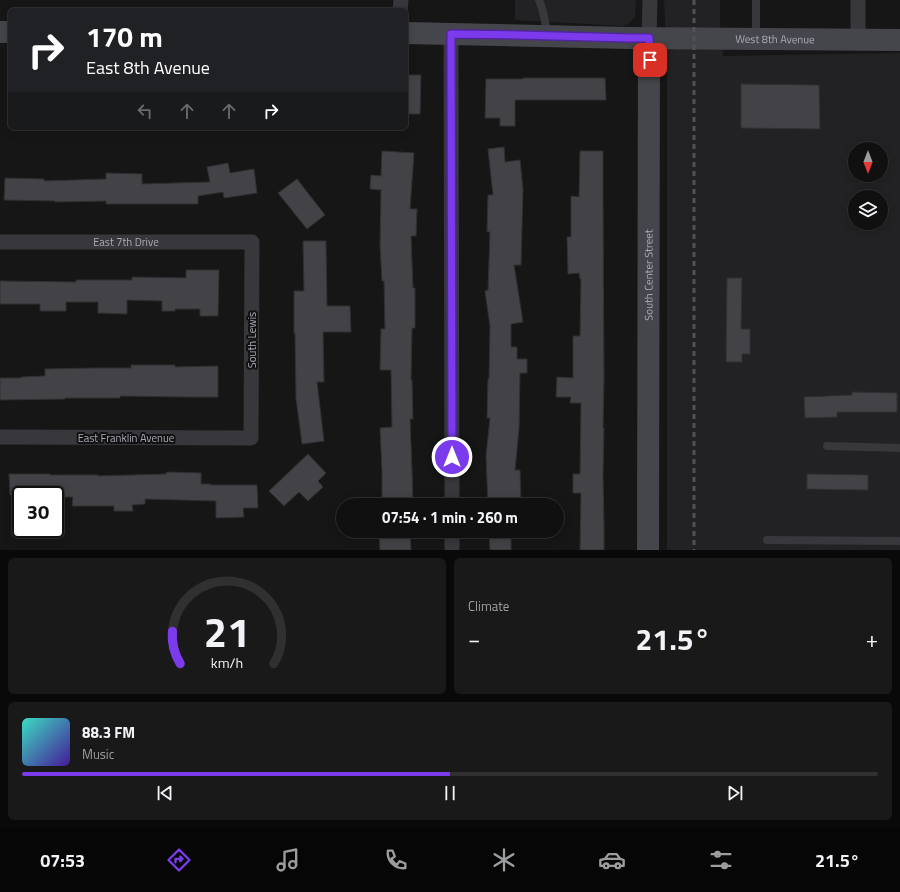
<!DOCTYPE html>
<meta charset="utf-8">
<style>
body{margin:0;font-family:"Titillium Web",sans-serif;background:#19191a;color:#f1f3f6;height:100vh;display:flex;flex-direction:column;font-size:15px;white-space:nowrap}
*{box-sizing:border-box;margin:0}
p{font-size:13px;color:#9c9d9f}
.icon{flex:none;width:22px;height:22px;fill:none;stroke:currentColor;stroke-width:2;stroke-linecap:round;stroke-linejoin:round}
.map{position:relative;height:550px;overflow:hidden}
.panel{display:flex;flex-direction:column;gap:8px;padding:8px;background:#090909;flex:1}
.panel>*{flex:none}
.banner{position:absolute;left:8px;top:8px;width:400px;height:122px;border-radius:6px;box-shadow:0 2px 10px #0003,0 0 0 1px #303031;background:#202124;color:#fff;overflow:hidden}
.needle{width:26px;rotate:180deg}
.tools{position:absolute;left:848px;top:142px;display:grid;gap:8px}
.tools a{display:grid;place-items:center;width:40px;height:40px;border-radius:50%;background:#101011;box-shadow:0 2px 10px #0003,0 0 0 1px #303031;font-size:20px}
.speed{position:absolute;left:12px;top:486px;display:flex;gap:8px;font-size:20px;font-weight:700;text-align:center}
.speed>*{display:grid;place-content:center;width:52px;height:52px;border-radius:50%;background:#101011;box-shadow:0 2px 10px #0003,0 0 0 1px #303031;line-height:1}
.speed .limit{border:2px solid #111;border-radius:6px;background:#fff;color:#111}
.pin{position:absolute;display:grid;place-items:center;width:34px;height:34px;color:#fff;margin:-17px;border-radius:8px;box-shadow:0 2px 6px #0006}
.me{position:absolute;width:44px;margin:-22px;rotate:0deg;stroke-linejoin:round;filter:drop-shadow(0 0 3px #0008)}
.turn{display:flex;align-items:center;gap:14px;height:84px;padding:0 12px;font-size:18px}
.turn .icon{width:52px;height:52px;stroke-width:2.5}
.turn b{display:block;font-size:28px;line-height:34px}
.lanes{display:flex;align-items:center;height:38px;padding:0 12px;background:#0003;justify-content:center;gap:20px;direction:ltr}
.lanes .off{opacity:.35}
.big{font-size:30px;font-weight:700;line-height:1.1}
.panel .widget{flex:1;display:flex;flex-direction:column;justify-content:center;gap:6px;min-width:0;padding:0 14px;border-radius:6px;background:#19191a}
.panel .dial{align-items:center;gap:0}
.dial svg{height:104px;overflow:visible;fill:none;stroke:#303031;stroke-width:7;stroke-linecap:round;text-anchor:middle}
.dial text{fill:#f1f3f6;stroke:none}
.song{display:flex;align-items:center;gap:12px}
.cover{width:48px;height:48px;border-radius:6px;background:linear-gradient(135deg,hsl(170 70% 55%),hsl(260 70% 35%))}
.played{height:4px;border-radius:2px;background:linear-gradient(90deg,#7c3aed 50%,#303031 50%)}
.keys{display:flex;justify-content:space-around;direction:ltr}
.heat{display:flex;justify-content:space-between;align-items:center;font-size:22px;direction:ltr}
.panel .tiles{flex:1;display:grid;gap:8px;grid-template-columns:1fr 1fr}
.widget:last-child{grid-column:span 2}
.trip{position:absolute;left:336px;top:498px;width:228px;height:40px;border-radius:20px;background:#101011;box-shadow:0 2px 10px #0003,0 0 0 1px #303031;font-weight:700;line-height:40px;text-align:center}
.tab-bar{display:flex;height:64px;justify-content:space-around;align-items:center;background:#060607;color:#9c9d9f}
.tab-bar .icon{width:28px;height:28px}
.tab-bar .active{color:#7c3aed}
.tab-bar b{font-size:18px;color:#f1f3f6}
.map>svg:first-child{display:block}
.built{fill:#222224;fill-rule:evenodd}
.building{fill:#434347;stroke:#303033}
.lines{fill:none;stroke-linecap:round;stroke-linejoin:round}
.lane{stroke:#37373c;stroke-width:8}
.street{stroke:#37373c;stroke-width:15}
.secondary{stroke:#45464b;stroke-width:22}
.rail{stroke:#505156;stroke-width:3;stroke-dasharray:5 4;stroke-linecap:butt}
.route-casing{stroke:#51269a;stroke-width:10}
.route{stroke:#7c3aed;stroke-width:7}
.labels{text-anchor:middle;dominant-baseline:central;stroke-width:4;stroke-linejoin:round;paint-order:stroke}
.street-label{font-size:11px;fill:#a9abb6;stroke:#111112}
</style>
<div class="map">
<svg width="900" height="550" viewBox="0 0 900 550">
<rect width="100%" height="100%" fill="#161617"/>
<path class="built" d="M515 0H636V2L635 16 630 23 623 26 515 20Z
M664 0H720V25L723 56 900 53V550H667V61ZM855 149H881V175H855ZM855 197H881V223H855Z"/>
<path class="building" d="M406 75H421L420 114H406Z
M523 78H605L606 100H515V126H500V118H485L486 79H523Z
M741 84 819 85 820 129 741 128Z
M504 147 505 162 520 160 523 189 521 265H514L523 322 511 324V347H517V359H527V373H520L519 429 515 470H520L521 505H488L486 456 490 418H487L488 379H489L490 326 485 291 488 290 490 232H487L488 195H493L488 149Z
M382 151 414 153 410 209H417L416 236H411L413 288H415V328H412L411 380H412L413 419H410L412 470 413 505H391V502H382V471L380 428 392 427 391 370H380L381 329H385L384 281H382L380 245 381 190 370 189 371 175 381 176Z
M580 151H603V197L604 379 603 428H604L603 474 604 524V550H580L581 493H573V474H580L581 403H570L571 397H556L557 377 573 378V336H580L581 279H580L579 273 568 274 567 237H571V196L579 197Z
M228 163 230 173 254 169 257 193 224 198 223 192 198 196V204H106V201L55 202V201L4 200 5 178 44 179V181L106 179V173L142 174V184L210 182 207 167Z
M297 179 325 215 307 229 278 193Z
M303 241H326L327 306H350L351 332H323L324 382H317L324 441 302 444 296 398 295 333H294V291H304Z
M186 270H219L218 316H200V309H175V311H162V301L127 300V314L98 313V302H66V311H40V304H0V281L76 282V280H132V277L186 278Z
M727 278H742L741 329H750V354H742V362H726Z
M131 365H175V367L218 366V397H185L120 396V398H65V399L0 400V378H21V377L45 376V369L93 368H131Z
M852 392 897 393V412H837V417L805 418 804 397 852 395Z
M308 454 326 473 318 481 323 487 308 501 299 492 284 506 269 491Z
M167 472 201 473V484H211L210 485H257L258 508H243L244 517 216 518V501L145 499V504L132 505 133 511H114V506H72L73 497H62V495H10L9 474H50V475H98V476L166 474Z
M807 474 868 475V490L807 489Z
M379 531H410L411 550H380Z
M489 531H511V550H490Z"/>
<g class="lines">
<path class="lane" d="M539 0 542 8 548 35
M756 0V38
M827 446 900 448
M767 540 900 541"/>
<g class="street">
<path d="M858 0V39"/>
<path d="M400 10 401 0"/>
<path d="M451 34 452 505"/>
<path d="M649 38 650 0"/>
<path id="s1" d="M0 242H252L251 438 0 437"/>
<path d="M452 531V550"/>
</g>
<g class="secondary">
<path d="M0 32H10"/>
<path id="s2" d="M406 33 629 38 900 40"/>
<path id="s3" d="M648 550 649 38"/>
</g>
<path class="rail" d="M694 0V550"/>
</g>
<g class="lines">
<defs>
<path id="route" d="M452 457 451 34 520 35 629 38H649L650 60"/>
</defs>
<use href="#route" class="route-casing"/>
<use href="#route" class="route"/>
</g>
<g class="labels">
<g class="street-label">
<text stroke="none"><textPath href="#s2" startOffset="369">West 8th Avenue</textPath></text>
<text stroke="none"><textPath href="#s1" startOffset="126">East 7th Drive</textPath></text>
<text stroke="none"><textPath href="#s3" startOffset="275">South Center Street</textPath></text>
<text transform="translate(252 340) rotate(-90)">South Lewis</text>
<text x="126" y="438">East Franklin Avenue</text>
</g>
</g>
</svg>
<div class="tools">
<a><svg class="needle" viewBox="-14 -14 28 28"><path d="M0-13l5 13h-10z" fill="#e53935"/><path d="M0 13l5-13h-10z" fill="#9c9d9f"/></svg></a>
<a><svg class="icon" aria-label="layers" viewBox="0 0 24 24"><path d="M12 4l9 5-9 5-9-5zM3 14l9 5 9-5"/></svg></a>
</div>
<div class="speed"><div class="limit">30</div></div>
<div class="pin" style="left:650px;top:60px;background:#d93025"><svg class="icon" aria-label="arrive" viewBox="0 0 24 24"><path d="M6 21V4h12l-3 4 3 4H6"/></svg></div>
<svg class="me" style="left:452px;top:457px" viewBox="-20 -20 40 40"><circle r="17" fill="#7c3aed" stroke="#fff" stroke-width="3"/><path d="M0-11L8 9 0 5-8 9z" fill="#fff"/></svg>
<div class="trip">07:54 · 1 min · 260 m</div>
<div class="banner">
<div class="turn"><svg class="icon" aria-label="right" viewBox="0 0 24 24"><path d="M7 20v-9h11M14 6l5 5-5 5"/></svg><div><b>170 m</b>East 8th Avenue</div></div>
<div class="lanes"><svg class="icon off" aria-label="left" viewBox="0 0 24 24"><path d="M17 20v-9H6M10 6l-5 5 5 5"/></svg><svg class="icon off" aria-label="ahead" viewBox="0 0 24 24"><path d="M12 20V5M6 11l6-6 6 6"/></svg><svg class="icon off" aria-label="ahead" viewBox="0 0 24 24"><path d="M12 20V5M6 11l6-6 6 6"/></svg><svg class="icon" aria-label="right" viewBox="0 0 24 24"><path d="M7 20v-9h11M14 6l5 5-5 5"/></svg></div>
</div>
</div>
<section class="panel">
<div class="tiles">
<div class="widget dial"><svg viewBox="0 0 100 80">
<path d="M14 69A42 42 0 1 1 86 69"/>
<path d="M14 69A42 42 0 0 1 8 44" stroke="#7c3aed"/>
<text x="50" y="56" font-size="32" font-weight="700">21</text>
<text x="50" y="72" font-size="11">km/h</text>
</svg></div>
<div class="widget"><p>Climate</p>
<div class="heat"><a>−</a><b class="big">21.5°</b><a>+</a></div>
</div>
<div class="widget">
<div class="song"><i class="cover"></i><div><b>88.3 FM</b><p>Music</p></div></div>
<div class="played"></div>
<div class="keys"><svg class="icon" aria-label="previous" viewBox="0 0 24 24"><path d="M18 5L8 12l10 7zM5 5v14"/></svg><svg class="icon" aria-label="pause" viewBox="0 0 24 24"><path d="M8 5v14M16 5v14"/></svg><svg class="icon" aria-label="next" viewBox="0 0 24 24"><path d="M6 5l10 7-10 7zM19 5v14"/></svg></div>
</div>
</div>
</section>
<nav class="tab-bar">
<b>07:53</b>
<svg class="icon active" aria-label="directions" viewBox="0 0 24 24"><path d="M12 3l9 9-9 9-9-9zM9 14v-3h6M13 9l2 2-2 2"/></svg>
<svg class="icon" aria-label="music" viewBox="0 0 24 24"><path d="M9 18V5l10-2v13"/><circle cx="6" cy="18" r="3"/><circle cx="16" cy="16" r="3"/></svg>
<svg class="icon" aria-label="phone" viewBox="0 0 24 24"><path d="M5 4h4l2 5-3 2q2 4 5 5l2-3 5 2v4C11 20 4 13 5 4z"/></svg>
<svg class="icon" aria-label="climate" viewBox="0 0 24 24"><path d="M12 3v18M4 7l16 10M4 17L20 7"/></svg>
<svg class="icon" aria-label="car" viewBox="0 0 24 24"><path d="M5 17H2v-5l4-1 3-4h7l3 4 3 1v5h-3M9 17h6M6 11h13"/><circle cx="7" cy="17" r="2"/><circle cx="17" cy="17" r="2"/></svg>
<svg class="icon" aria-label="filters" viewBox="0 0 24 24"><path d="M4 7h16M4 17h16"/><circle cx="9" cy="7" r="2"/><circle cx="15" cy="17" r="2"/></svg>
<b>21.5°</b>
</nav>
